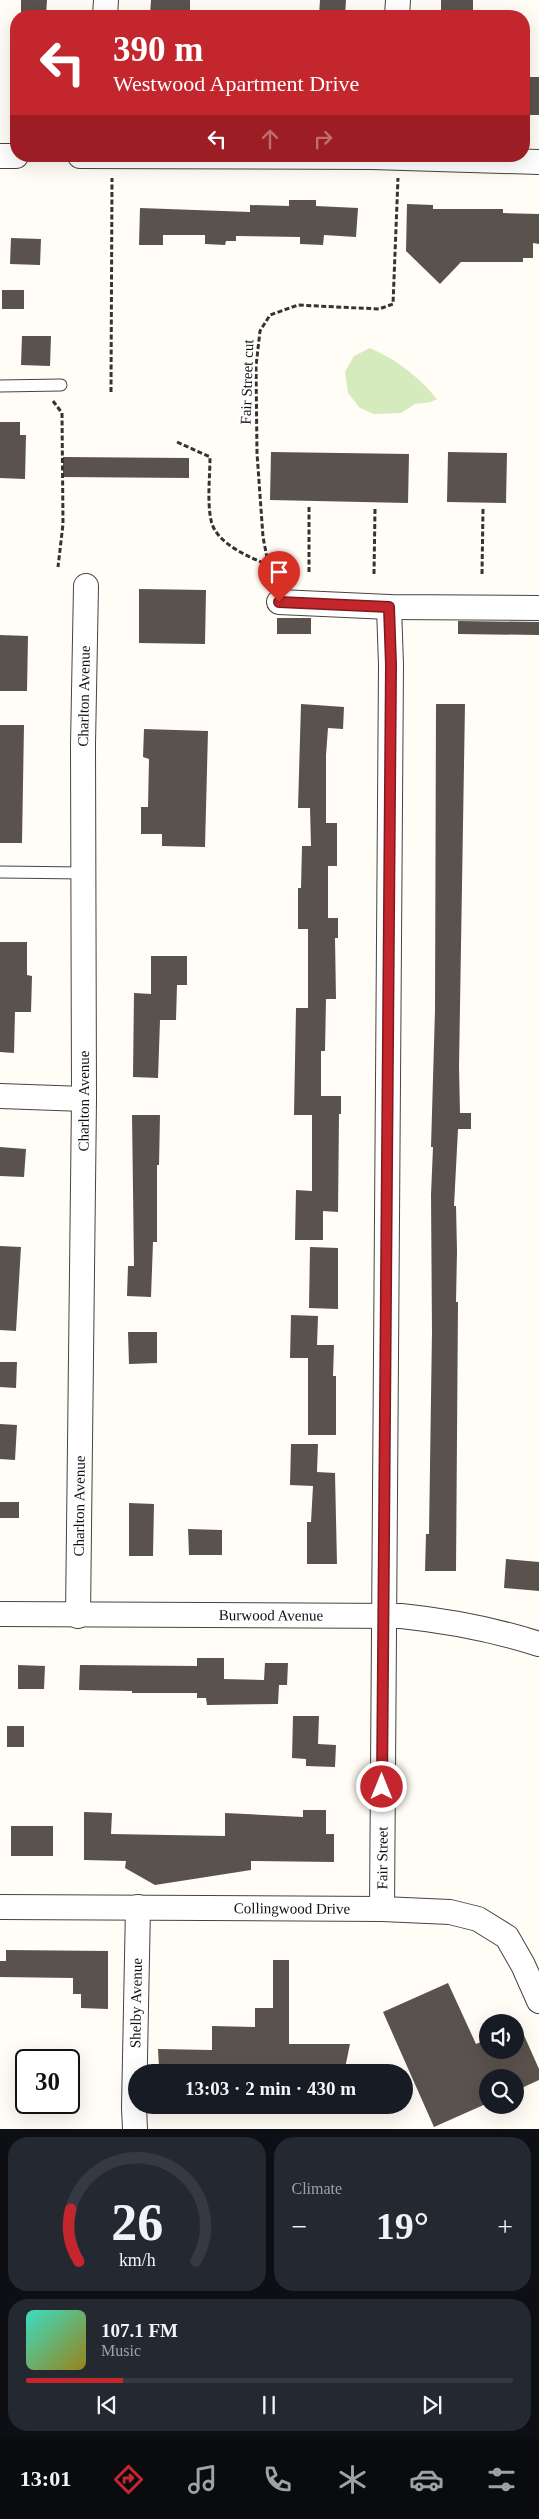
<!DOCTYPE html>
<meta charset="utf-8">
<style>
body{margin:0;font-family:Georgia,serif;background:#242831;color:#f1f3f6;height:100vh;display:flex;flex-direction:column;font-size:19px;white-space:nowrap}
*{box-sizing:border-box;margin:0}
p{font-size:16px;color:#9ea1a6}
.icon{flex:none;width:28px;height:28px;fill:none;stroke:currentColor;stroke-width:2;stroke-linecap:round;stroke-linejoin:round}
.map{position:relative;height:2129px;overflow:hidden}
.details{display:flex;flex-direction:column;gap:8px;padding:8px;background:#0d0f14;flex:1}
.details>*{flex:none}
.guide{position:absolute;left:10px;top:10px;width:520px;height:152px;border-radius:20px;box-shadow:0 5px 20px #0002;background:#c4262e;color:#fff;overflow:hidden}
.tools{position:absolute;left:479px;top:2014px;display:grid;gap:10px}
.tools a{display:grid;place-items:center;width:45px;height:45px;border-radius:50%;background:#171b24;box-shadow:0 5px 20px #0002;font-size:25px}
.speed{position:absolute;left:15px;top:2049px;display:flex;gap:10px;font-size:25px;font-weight:700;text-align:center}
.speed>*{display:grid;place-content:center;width:65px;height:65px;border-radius:50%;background:#171b24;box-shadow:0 5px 20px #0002;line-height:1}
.speed .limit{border:2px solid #111;border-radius:8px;background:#fff;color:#111}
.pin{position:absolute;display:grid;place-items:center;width:42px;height:42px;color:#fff;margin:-51px -21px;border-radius:50% 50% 50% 0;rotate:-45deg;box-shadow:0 0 5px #0007}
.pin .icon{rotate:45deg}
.me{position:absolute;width:55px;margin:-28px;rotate:0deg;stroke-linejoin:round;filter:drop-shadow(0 0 4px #0008)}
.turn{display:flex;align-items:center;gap:18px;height:105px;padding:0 20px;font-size:22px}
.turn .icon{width:65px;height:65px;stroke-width:2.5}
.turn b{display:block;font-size:35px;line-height:42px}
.lanes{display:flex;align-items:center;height:48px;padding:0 20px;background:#0003;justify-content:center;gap:25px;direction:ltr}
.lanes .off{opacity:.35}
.big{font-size:38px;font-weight:700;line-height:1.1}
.details .tile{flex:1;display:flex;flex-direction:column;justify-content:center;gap:8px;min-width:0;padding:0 18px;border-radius:20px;background:#242831}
.details .dial{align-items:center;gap:0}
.dial svg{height:130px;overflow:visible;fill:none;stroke:#363941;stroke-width:7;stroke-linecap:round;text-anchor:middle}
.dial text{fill:#f1f3f6;stroke:none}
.song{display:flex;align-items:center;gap:15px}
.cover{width:60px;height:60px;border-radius:8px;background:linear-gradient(135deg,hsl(170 70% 55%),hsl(50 70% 35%))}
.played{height:5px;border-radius:2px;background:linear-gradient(90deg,#c4262e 20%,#363941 20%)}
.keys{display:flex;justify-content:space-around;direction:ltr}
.heat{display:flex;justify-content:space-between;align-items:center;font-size:28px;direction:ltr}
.details .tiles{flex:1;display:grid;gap:8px;grid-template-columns:1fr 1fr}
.tile:last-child{grid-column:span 2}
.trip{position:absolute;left:128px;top:2064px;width:285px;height:50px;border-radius:25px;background:#171b24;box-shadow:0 5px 20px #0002;font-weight:700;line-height:50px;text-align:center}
.menu{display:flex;height:80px;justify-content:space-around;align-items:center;background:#090b0e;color:#9ea1a6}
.menu .icon{width:35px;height:35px}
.menu .active{color:#c4262e}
.menu b{font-size:22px;color:#f1f3f6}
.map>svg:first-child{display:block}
.green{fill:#d5ebbd}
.building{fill:#5a524d}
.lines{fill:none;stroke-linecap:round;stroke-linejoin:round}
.lane-casing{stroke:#444;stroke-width:13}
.street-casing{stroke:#444;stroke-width:26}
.path{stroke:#333;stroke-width:3;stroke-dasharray:5 2.5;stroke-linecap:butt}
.lane{stroke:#fff;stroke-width:11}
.street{stroke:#fff;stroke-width:24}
.route-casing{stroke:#7f191e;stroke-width:12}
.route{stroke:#c4262e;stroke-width:9}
.labels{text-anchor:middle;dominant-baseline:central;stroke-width:5;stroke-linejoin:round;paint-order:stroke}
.street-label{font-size:15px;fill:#111;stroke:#fff}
</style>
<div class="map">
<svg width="539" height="2129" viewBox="0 0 539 2129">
<rect width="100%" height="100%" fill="#fffdf5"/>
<path class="green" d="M370 348C397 360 418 376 437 399L431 402 415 404 401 413 374 414 360 408 348 393 345 372 354 356Z"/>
<path class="building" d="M21 0H47L46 16H21Z
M151 0H190V16H150Z
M320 0H346L345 16H319Z
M441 0H473V16H441Z
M524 77H539V115H524Z
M289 200H316V206L358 208 356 237 324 235 323 245 300 244V237L236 236V241H226L225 245 205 244V235H163V245H139L140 208 250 212V205L289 206Z
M407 204 433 205V209H503V213L539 214V244L533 243V258H523V262H461L440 284 406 251Z
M11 238 41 239 40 265 10 264Z
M2 290H24V309H2Z
M22 336H51L50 366 21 365Z
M0 422H20V435H26L25 479 0 478Z
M271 452 409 454 408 503 270 500Z
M448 452 507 453 506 503 447 502Z
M63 457 189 458V478L63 477Z
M139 589 206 590 205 644 139 643Z
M277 618H311V634H277Z
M458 621 539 622V635L458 634Z
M0 635 28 636 27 691H0Z
M301 704 344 707 343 729 328 728 326 755V823H337V866H328V918H338V938H335L336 999H326L325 1051H321V1096H341V1114H339L338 1212 323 1211V1240H295L296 1190 312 1191V1115H294L296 1008H308V929H298V888H301L302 846H311L310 808H298Z
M436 704H465L459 1067 460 1113H471V1129H458L454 1206H456L457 1251 456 1302H458L456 1571H425L426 1534H429L432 1331 431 1195 433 1147H431L435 1010Z
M0 725H24L22 843H0Z
M144 729 208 731 205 847 162 846V834H141V807H148L149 759 143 757Z
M0 942H27V975L32 976 31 1012H15L14 1053 0 1052Z
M151 956H187V985H177L176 1020H160L158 1078 133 1077 134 993 151 994Z
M132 1115H160L159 1165H157V1242H153L151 1297 127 1296 128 1266H134Z
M0 1147 26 1149 24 1177 0 1176Z
M0 1246 21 1247 16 1331 0 1330Z
M310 1247 338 1248V1309L309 1308Z
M291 1315 318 1316 317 1345H334L333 1376H336V1435H308V1358H290Z
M128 1332H157V1363L129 1364Z
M0 1362H17L16 1388 0 1387Z
M0 1424 17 1425 15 1460 0 1459Z
M291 1444H318L317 1472 335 1473 337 1564H307V1522H311L313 1486 290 1485Z
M0 1502H19V1518H0Z
M129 1503 154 1504 153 1556H129Z
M188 1529 222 1530V1555H189Z
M506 1559 539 1562V1591L504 1588Z
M197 1658H224V1679L264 1680 265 1663H288L287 1685H279L278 1704 207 1705 206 1698H197V1693H132V1691L79 1690 80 1665 197 1666Z
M18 1665 45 1666 44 1689H18Z
M293 1716H319L318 1744 336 1745 335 1767 306 1766V1759L292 1758Z
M7 1726H24V1747H7Z
M303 1810H326V1834H334V1862L251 1861V1870L155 1885 125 1868 126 1861 84 1860V1812L112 1813 111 1834 225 1836V1813L303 1817Z
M11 1826H53V1856H11Z
M6 1950 108 1951V2009L81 2008V1994H73V1978L0 1977V1961H6Z
M273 1960H289V2044H350L345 2068 335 2072H179V2068L159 2067 158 2049 212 2050V2026L255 2027V2008H273Z
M448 1983 476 2044 488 2039V2050H515V2026L519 2024 539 2069V2080L515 2091V2078H488V2103L434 2127 383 2012Z"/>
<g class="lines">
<defs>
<path id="lane" d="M0 386 61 385
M0 872 84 873"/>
<g id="street">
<path d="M105 16 106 0"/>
<path d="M397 16 398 0"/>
<path d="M0 156H16"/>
<path d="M80 156 372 157 539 162"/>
<path d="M279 602 389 607 539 608"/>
<path d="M0 1096 84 1099"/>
<path id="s1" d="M0 1614 401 1616C450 1621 492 1629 539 1644"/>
<path id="s2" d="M78 1616 84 1099 83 744 86 586"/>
<path id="s3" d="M0 1907 382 1909 450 1912 478 1919 507 1937 523 1965 539 2001"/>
<path id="s4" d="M382 1909 391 665 389 607"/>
<path id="s5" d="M135 2129 134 2108 138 1907"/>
</g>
</defs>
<use href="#lane" class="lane-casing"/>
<use href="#street" class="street-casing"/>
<path class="path" d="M111 392 112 178
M53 401 62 413 63 524 58 567
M177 442 210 457C210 477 207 501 211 520 215 543 249 557 268 565
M309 507V573
M270 573 263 537 257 453 256 366 260 331 270 315 298 305 379 309 393 304 398 178
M374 574 375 509
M482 574 483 509"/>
<use href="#lane" class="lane"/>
<use href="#street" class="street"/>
</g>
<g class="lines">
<defs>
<path id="route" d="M279 602 389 607 391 665 382 1787"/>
</defs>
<use href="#route" class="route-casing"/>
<use href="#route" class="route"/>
</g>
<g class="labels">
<g class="street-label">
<text transform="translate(247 382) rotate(-88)">Fair Street cut</text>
<text stroke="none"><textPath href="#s2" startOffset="920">Charlton Avenue</textPath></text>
<text stroke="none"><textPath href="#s2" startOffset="515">Charlton Avenue</textPath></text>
<text stroke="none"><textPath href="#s2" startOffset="110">Charlton Avenue</textPath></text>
<text stroke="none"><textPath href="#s1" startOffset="271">Burwood Avenue</textPath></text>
<text stroke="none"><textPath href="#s4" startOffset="51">Fair Street</textPath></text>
<text stroke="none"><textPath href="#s3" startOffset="292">Collingwood Drive</textPath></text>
<text stroke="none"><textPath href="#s5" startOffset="126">Shelby Avenue</textPath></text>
</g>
</g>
</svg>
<div class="tools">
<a><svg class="icon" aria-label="sound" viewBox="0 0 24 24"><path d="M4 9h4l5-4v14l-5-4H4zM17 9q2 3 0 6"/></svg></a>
<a><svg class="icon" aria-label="search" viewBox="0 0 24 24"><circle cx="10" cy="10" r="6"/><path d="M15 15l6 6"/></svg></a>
</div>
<div class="speed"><div class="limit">30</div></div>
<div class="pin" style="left:279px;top:602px;background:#d93025"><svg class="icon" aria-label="arrive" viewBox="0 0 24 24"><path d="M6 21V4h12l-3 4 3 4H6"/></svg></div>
<svg class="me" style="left:382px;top:1787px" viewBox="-20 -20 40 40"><circle r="17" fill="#c4262e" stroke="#fff" stroke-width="3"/><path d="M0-11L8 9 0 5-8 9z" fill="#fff"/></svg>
<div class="trip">13:03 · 2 min · 430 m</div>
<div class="guide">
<div class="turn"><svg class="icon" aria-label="left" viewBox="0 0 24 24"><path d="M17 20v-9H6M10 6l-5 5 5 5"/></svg><div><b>390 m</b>Westwood Apartment Drive</div></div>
<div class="lanes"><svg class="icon" aria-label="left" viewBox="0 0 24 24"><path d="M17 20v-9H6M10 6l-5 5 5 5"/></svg><svg class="icon off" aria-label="ahead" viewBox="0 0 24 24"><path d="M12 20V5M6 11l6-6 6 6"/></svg><svg class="icon off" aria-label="right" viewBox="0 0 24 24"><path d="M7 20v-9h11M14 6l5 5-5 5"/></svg></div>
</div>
</div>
<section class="details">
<div class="tiles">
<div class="tile dial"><svg viewBox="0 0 100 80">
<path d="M14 69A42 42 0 1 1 86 69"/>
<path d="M14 69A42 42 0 0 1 9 37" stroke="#c4262e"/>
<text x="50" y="56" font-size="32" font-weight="700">26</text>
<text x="50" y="72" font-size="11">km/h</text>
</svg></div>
<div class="tile"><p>Climate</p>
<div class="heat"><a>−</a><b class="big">19°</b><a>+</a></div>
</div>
<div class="tile">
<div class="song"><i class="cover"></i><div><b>107.1 FM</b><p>Music</p></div></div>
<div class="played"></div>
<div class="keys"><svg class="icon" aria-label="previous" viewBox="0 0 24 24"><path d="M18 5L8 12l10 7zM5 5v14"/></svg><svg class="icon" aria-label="pause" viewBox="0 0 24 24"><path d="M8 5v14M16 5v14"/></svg><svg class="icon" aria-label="next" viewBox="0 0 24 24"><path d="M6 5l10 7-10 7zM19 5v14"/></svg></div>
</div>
</div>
</section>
<nav class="menu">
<b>13:01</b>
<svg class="icon active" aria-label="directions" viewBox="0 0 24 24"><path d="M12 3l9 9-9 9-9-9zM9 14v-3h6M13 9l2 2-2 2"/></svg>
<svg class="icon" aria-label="music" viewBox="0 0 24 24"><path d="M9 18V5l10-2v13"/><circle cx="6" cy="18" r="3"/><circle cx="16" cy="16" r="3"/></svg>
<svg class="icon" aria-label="phone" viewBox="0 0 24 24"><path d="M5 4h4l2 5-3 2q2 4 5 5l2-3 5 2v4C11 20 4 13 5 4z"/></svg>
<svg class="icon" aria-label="climate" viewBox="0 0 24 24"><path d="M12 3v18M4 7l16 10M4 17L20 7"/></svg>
<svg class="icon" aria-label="car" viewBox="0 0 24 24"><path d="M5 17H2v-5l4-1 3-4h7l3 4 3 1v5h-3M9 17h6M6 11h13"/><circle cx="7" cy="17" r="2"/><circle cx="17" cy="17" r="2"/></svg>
<svg class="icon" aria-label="filters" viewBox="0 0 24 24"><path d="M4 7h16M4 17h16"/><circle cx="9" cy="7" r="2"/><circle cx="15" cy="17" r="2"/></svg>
</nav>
